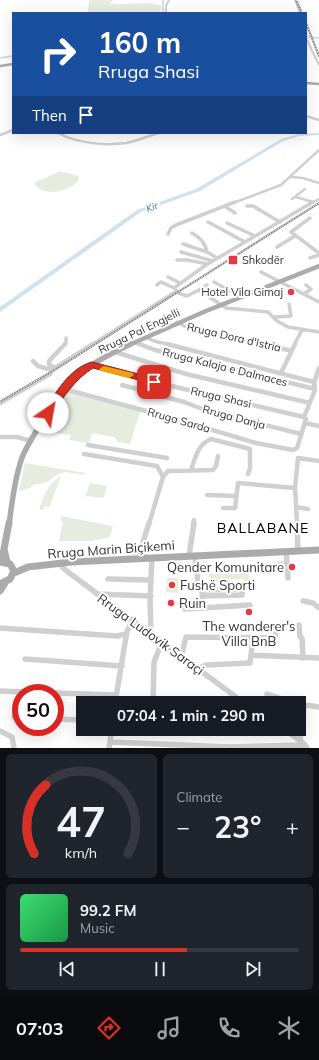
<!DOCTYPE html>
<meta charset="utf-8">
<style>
body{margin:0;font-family:Mulish,sans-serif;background:#20242c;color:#f1f3f6;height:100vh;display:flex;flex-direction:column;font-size:15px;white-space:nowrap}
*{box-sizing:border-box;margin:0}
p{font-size:13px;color:#9ea1a6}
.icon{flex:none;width:22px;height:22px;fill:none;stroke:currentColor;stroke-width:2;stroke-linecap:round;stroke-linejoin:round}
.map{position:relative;height:748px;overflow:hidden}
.side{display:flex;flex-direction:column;gap:6px;padding:6px;background:#0d0f14;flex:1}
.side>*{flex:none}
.banner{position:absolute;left:12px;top:12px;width:295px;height:122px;border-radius:0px;box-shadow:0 4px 16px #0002;background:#1a4fa0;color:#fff;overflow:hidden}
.speed{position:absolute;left:12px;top:684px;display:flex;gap:8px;font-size:20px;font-weight:700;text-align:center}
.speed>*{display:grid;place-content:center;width:52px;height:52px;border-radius:50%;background:#171b24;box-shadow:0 4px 16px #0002;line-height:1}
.speed .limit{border:6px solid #d22;background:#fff;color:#111}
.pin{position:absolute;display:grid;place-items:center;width:34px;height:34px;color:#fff;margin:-17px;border-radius:8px;box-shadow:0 2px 6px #0006}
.me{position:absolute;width:44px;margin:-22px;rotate:33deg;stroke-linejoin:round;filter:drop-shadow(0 0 3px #0008)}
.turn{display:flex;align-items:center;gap:14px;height:84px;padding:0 20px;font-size:18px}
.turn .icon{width:52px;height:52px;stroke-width:2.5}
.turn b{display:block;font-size:28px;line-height:34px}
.then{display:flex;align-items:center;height:38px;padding:0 20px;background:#0003;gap:8px;font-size:15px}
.big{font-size:30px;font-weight:700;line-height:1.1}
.side .widget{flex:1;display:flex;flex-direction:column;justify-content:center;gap:6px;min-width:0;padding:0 14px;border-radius:6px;background:#20242c}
.side .dial{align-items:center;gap:0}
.dial svg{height:104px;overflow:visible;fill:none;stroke:#363941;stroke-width:7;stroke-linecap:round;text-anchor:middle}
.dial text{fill:#f1f3f6;stroke:none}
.song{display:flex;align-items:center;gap:12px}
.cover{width:48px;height:48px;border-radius:6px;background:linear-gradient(135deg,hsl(140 70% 55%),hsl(140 70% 35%))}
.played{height:4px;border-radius:2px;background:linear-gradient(90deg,#d93025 60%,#363941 60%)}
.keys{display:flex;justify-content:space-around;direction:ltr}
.heat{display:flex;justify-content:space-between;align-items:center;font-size:22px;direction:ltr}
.side .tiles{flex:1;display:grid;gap:6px;grid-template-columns:1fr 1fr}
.widget:last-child{grid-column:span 2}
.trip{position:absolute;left:76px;top:696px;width:230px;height:40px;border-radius:0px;background:#171b24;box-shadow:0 4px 16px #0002;font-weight:700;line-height:40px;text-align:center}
.tab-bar{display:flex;height:64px;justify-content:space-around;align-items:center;background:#090b0e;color:#9ea1a6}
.tab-bar .icon{width:28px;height:28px}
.tab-bar .selected{color:#d93025}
.tab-bar b{font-size:18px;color:#f1f3f6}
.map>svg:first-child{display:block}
.green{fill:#e6ecdf}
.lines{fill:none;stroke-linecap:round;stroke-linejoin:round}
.canal{stroke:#cfe2ee;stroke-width:2}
.river{fill:#cfe2ee;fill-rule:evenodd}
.minor-far4{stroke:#d0d0d0;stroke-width:2}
.minor-far3{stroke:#d0d0d0;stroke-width:2.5}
.minor-far2{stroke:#d0d0d0;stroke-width:3.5}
.minor-far1{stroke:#d0d0d0;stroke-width:4.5}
.minor{stroke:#d0d0d0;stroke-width:5.5}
.major-far3{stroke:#ababab;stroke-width:2.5}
.major-far2{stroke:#ababab;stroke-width:4.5}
.major-far1{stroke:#ababab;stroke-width:5.5}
.major{stroke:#ababab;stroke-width:7}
.rail-casing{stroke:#888;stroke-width:2}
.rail{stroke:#fff;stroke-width:1;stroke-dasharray:1.5;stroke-linecap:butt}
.route{fill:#d93025;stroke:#8d1f18}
.slow{fill:#f59e0b}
.poi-dot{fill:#e63946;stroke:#fff;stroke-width:1.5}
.labels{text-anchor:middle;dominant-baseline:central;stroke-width:4;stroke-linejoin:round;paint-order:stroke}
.far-water-label{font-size:10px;font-style:italic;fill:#3f7597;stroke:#fff}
.poi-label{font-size:11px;fill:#333;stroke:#fff;text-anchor:start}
.street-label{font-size:11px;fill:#333;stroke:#fff}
.near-street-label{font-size:13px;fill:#333;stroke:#fff}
.near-poi-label{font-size:13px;fill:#333;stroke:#fff;text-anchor:start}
.near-neighbourhood-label{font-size:14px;letter-spacing:1px;fill:#000;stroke:#fff}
</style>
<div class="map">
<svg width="319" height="748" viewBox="0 0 319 748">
<rect width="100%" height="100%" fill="#fff"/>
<path class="green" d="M89 0H114L109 3 116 4 151 3 162 6 159 13H90L88 11Z
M60 171 79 176V180C69 192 43 198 34 183Z
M67 391 134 409 140 412 130 444 118 442 114 437 92 433 89 443 69 440 71 435 55 433 66 408 58 406Z
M25 463 85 473 84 475 65 472 58 474 47 482 33 485 30 488 19 491Z
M60 477H61L49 507 45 506 43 510 39 509C44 497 47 484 60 477Z
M90 483 107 486 104 497 102 498 87 496 85 497Z
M61 516 113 526 110 537 92 541H59L63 522H61Z
M240 566H248L250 581H244L243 579 210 580 209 574 238 573 237 568Z
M167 578H178V593L166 592Z"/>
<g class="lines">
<path class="canal" d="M163 0V13
M306 37 319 38
M0 58 13 56"/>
<path class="river" d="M319 133V135L299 136 283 141 200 191 141 212 0 312V307L137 210 196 189 281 139 299 134Z"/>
<path class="minor-far4" d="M295 0 300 13
M166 13V6L169 0
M306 29V33
M306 38 319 65"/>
<path class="minor-far3" d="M306 116 319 120
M58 133C76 143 105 146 126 143 137 141 148 136 159 133
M0 135 13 130
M291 177 303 178 319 183
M296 197 313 202
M292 199 305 189
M233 203 281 185 319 150
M312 203 319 199"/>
<path class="minor-far2" d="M227 206 226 207 235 213
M247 206H253L280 222
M310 218 291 232 319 253
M208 222 245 242
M227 223 255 236
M192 233C200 238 205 242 207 252L217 258
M168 234 171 228 176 225 235 202
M183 244 207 252
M277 247 295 236
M181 252 213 261
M310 258 319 255
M177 260H187L208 264
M261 272 319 302
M168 277 180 283
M214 282 239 296
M157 285 161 282 174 288
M207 285 199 290 226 308 268 312 277 321 288 327 319 332
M176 292 187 296 199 290
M304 294 311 289 306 285
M275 317 291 316 289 304
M177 322 184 326 268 345
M146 337 154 341 171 345
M135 343 142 345
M64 345 66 343V338
M91 345 177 291 174 288 206 265 313 202
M294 345 302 330"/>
<path class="minor-far1" d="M139 344 155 350 315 389
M167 344 314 382
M263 344 292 351
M115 352 186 374 310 403
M33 361 38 366 52 370
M92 365 154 382 304 417
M55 368 49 364V361L65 344
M281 373 295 344
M122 385 184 402 205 410 301 434
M64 389 176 419 256 443 293 450 297 448 306 419 304 417
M0 403 50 374 52 370 93 344
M304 417 315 390 314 383 319 368
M305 423 319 426
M0 437H17L31 441
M88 445 167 458
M84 454 157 466 163 477
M191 470C195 458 198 444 211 439L250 449V468L248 474
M207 495 236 496
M296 507 308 509
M223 508H235L238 483 295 488
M149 524 163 477 168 471 213 470 216 466 218 456
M193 524 194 520
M297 524 295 488 298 458 319 461"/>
<path class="minor" d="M297 523 298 551
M286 551 288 578
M189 556 194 523
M195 556 198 583 202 590 203 607
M144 558 143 542 149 523
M61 563 62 567 68 572 244 703
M277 565H286
M108 579 151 580
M202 590 242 589V595L202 596
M97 594 151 596
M303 601 313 603 319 608
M185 609 250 605
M299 625 300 637 302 638 303 658
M0 628 117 636 126 634
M151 632 150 600 152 558
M251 655 319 658
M181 657 186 637 273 638 275 637 277 627
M25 659 122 666
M198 669 206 665 250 663 253 638
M0 691 51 693
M55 693 116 695
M267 694 294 703
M115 703 127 631 133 620
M153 703 154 662 162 642
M299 704 319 707
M14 717H21
M55 719 83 720
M283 729 301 741 307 748
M0 731 12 737 14 748
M299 740 301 735 304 706
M110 742 229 747 305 745
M109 748 112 729"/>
<path class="major-far3" d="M0 66 13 64
M306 83 319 84"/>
<path class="major-far2" d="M129 345 206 311 319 266"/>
<path class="major-far1" d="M9 524C12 504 14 483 20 464 23 451 32 439 38 428 66 380 81 367 131 344"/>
<path class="major" d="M0 559 4 550
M0 562 10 564 14 571 10 579 0 584
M7 562 4 549 9 523
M14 573 28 567 71 562 319 550
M0 591 5 583"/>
<defs>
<path id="rail" d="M296 0 302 13
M306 23 319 56
M0 402 56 369 319 203"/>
</defs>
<use href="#rail" class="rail-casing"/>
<use href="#rail" class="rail"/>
</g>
<path class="route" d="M92 362 158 379 159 382 154 384 93 368C74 380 64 397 51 415H45L43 413C55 394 69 368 92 362Z"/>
<path class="slow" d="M104 366 133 373 134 375 129 378 101 371 99 369Z"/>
<g class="poi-dot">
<rect x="228" y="255" width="10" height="10" rx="2"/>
<circle cx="291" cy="292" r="4"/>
<circle cx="292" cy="567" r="4"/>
<circle cx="172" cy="585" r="4"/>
<circle cx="171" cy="603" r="4"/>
<circle cx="249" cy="612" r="4"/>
</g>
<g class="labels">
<g class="far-water-label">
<text transform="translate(152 207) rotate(-20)">Kir</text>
</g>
<g class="poi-label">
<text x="242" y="260">Shkodër</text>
<text x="283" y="292" text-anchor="end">Hotel Vila Gimaj</text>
</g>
<g class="street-label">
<text transform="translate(139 331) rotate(-26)">Rruga Pal Engjelli</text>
<text transform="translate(234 337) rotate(13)">Rruga Dora d'Istria</text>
<text transform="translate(225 367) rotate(14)">Rruga Kalaja e Dalmaces</text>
<text transform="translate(221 397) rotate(13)">Rruga Shasi</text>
<text transform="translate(234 417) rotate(15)">Rruga Danja</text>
<text transform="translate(179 420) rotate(16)">Rruga Sarda</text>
</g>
<g class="near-street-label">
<text transform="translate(111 549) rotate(-4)">Rruga Marin Biçikemi</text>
<text transform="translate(151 634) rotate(36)">Rruga Ludovik Saraçi</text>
</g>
<g class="near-poi-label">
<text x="284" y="567" text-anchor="end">Qender Komunitare</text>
<text x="180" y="585">Fushë Sporti</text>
<text x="179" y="603">Ruin</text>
<text x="249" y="626" text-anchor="middle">The wanderer's<tspan x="249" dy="15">Villa BnB</tspan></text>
</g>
<g class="near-neighbourhood-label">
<text x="263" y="528">BALLABANE</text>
</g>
</g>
</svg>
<div class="speed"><div class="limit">50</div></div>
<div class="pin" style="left:154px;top:382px;background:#d93025"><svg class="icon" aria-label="arrive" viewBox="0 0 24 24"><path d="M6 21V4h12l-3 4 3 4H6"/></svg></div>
<svg class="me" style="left:48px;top:413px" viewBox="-20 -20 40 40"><circle r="19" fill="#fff"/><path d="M0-13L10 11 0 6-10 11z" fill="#d93025"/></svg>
<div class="trip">07:04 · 1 min · 290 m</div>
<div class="banner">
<div class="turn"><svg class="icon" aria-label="right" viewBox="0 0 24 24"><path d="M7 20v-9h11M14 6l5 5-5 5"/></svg><div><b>160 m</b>Rruga Shasi</div></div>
<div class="then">Then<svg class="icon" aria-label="arrive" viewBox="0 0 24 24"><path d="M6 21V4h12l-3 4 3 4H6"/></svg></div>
</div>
</div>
<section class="side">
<div class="tiles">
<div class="widget dial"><svg viewBox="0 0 100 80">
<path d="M14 69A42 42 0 1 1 86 69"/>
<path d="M14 69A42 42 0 0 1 23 16" stroke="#d93025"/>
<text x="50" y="56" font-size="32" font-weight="700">47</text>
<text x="50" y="72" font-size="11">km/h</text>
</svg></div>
<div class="widget"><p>Climate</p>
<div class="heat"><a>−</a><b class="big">23°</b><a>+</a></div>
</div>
<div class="widget">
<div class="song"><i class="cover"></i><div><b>99.2 FM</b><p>Music</p></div></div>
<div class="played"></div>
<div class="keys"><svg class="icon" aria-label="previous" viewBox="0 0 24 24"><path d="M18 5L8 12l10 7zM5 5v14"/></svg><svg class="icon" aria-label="pause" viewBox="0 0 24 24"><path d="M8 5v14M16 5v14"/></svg><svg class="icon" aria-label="next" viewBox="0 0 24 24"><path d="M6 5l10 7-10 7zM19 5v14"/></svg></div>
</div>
</div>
</section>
<nav class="tab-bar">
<b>07:03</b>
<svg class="icon selected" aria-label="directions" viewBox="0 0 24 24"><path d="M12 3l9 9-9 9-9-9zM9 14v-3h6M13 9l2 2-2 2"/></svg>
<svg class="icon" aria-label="music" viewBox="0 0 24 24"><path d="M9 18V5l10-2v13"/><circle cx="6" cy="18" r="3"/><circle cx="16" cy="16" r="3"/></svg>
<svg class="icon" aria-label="phone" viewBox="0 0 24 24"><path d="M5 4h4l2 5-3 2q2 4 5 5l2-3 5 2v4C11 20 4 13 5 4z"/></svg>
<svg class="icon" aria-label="climate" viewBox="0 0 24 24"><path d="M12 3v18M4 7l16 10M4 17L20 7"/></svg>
</nav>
